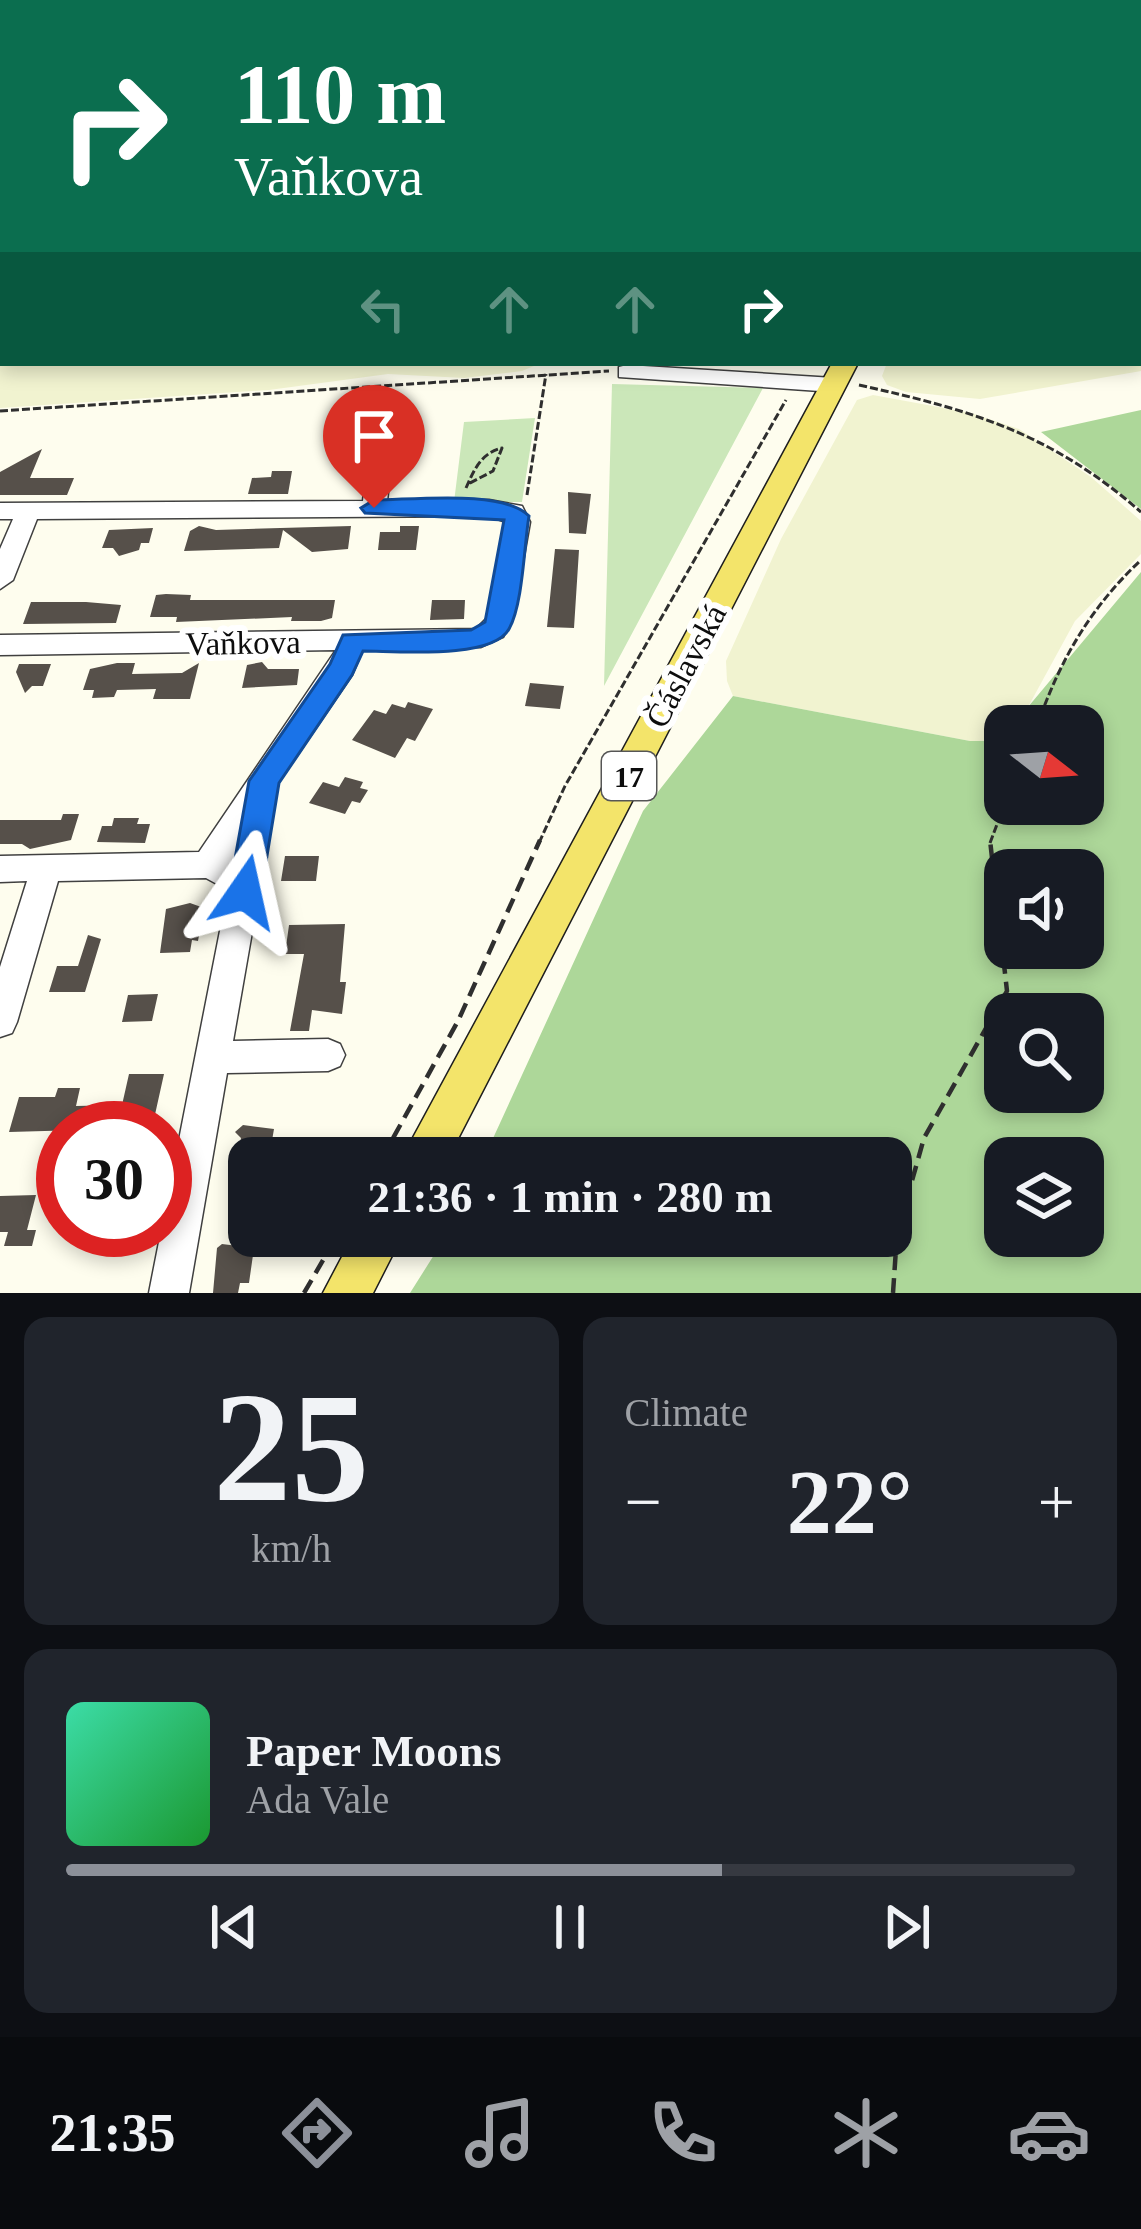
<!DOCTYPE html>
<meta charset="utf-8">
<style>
body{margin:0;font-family:Georgia,serif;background:#20242c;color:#f1f3f6;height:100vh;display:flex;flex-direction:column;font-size:45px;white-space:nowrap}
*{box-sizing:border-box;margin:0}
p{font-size:39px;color:#9ea1a6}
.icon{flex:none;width:66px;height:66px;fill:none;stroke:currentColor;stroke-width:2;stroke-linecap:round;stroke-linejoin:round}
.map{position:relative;height:1293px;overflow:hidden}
.drawer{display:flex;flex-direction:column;gap:24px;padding:24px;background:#0d0f14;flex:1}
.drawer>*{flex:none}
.guide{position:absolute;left:0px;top:0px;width:1143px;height:366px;box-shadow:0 6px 18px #0003;background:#0b6e4f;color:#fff;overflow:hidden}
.needle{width:78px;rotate:107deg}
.fabs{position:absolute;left:984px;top:705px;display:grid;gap:24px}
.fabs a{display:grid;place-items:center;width:120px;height:120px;border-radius:24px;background:#171b24;box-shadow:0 6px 18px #0003;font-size:60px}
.speed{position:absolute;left:36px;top:1101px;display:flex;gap:24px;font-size:60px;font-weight:700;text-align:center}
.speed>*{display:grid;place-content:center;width:156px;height:156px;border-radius:50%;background:#171b24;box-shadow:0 6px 18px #0003;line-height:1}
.speed .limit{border:18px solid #d22;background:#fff;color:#111}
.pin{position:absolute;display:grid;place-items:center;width:102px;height:102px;color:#fff;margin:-123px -51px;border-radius:50% 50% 50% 0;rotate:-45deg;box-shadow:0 0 12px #0007}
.pin .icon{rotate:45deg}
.me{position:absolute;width:132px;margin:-66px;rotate:11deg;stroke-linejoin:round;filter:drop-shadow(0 0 9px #0008)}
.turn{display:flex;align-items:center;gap:42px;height:252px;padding:0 36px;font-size:54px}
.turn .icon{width:156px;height:156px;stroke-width:2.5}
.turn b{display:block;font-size:84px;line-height:102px}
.lanes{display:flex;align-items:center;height:114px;padding:0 36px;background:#0003;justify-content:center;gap:60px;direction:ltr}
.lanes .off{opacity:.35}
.big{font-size:90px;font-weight:700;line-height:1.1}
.drawer .card{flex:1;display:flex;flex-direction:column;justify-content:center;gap:18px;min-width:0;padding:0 42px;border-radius:24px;background:#20242c}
.drawer .dial{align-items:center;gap:0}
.dial b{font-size:156px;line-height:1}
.song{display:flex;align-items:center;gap:36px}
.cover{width:144px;height:144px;border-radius:18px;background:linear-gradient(135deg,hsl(160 70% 55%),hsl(130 70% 35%))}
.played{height:12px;border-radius:6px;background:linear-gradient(90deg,#8c9099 65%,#363941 65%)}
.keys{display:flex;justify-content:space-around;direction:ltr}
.heat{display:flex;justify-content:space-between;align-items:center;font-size:66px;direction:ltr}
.drawer .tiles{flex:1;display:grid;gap:24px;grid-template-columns:1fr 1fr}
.card:last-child{grid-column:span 2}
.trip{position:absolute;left:228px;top:1137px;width:684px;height:120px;border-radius:24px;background:#171b24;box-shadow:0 6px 18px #0003;font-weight:700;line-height:120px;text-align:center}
.dock{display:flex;height:192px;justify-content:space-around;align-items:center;background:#090b0e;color:#9ea1a6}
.dock .icon{width:84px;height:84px}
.dock .active{color:#8c9099}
.dock b{font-size:54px;color:#f1f3f6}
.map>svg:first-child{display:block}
.farmland{fill:#f1f3d0}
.green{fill:#cbe7b9}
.forest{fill:#add799;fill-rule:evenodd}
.building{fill:#56504a}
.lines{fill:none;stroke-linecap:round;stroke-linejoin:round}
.minor-casing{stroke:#404040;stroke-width:3}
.major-casing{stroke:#1e1e1e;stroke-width:3}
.path-far1{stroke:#2f2f2f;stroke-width:3;stroke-dasharray:8 3;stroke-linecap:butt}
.path{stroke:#2f2f2f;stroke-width:4.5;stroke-dasharray:15 8;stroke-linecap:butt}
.minor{fill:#fff;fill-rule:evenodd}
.major{fill:#f3e46a;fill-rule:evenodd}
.route{fill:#1a73e8;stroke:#114b97;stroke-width:3}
.labels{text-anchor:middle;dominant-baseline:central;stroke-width:12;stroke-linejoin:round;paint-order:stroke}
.shield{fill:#fff;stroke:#565656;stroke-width:3}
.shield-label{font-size:30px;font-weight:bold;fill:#0d0d0d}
.street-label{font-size:33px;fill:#0d0d0d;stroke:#fff}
</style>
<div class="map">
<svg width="1141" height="1293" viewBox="0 0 1141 1293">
<rect width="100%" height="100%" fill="#fefdee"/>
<path class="farmland" d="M0 0H970L3 3V107Z
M0 274 3 363H541L522 371 464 378 388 374 269 390 0 408Z
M1141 337V371L980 399 906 392 887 385 882 376 887 363H1140Z
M873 395 971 413 1019 429 1091 477 1141 521V554L1075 621 1028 707 989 741H970L733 696 727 681 726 661 781 539 857 400Z"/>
<path class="green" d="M612 384 763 388 604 686Z
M535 418 522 502H454L464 422Z"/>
<path class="forest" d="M1141 410V509L1041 432Z
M1141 572V1293H410L446 1236H891V1158H484L643 811 733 696 970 741H989L1005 727V804H1083V726H1006L1028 707ZM1005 870H1083V948H1005ZM1005 1014H1083V1092H1005ZM1005 1158H1083V1236H1005Z"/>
<path class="building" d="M42 449 30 478H74L67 495H0V472Z
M272 471H292L288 494H248L252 478 271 477Z
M568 492 591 494 586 534 569 533Z
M199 526 216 530 351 526 348 549 312 552 283 530 279 548 184 551 190 531Z
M400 526H419L416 550H378L380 532H400Z
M153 528 149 543H141L139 550 119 556 113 548H102L109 530Z
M555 549 579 550 574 628 547 627Z
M166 594 191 595 190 600H335L332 618 321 621H291L292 617 176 622 177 617H150L156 595Z
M432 600H465L464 619 430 620Z
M31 602H86L121 605 116 623 23 624Z
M262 662 268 669H299L297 685 242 688 247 665Z
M117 663H135L132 674 182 673 199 663 190 699H153L156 689 117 690 114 697 92 698 94 690H83L90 669Z
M19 664H51L43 686H32L25 693 16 672Z
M530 683 564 686 560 709 525 706Z
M408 702 433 709 415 741 407 738 395 758 352 740 374 710 386 714 392 704 405 708Z
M345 777 363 782 360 788 368 790 360 803 352 801 345 814 309 803 323 782 339 787Z
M63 814H79L71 840 30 849 22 844H0V820H61Z
M114 818H139L137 824H150L145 843 97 842 102 826H112Z
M285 856H319L316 881H281Z
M190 903 204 908 198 941 192 940 190 952 160 953 166 909Z
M345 924 340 982H346L342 1014 312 1010 309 1031H290L304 954H285L289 925Z
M88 935 101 939 85 992H49L57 966H78Z
M158 994 152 1021 122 1022 128 995Z
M129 1074H164L152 1128 9 1132 19 1097H55L58 1088H80L76 1106 122 1105Z
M243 1125 274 1129 269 1158H237L241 1138 235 1132Z
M36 1195 27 1230H36L32 1246H4L8 1232H0V1196Z
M93 1230H125L121 1250 88 1251Z
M222 1244 254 1248 249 1283H240L238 1293H213L217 1248Z"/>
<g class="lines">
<defs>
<path id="minor" d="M1140 62H1141V72H1140Z
M627 365 834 378 845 385 834 392 619 377V367Z
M378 468 390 475 387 501 489 500 522 506 530 522 513 618 503 637 481 647 363 649 352 675 278 783 233 1041 328 1039 340 1044 345 1055 340 1066 328 1071 227 1073 189 1293H149L228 890 206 878 58 881 17 1022 12 1033 0 1037V967L27 881 0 882V856L199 852 336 650 0 655V635L476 629 487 618 506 522 489 516 37 519 13 580 0 589V549L13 519H0V503L363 501 366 475Z"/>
<path id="major" d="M1085 0H1106L1083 3Z
M832 363H858L448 1158H402Z
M353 1236H402L373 1293H323Z"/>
</defs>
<use href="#minor" class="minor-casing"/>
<use href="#major" class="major-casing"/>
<path class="path-far1" d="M859 385C972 410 1052 434 1141 512
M0 411 609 371
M466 488C474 470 481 453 502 448L493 471 468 484
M527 495 546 374
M1037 726C1060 660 1090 608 1141 560
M539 843 565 786 786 400
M990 843 1005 803"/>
<path class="path" d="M382 1158 458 1021 540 840
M304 1293 337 1236
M893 1293 897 1234 924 1138 1007 991 990 840"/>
<use href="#minor" class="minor"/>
<use href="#major" class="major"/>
</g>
<path class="route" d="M374 500C412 500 503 489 529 516 524 546 523 604 509 629 492 660 396 651 363 651L352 675 279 783 261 892 256 901 245 905 233 901 229 892 249 781 330 664 343 635 471 630 485 622 504 520 365 513 361 508Z"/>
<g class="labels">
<rect class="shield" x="602" y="752" width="54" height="48" rx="9"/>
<g class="shield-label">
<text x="629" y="776">17</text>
</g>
<g class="street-label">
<text transform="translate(243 643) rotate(-1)">Vaňkova</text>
<text transform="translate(686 666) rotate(-62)">Čáslavská</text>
</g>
</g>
</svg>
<div class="fabs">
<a><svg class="needle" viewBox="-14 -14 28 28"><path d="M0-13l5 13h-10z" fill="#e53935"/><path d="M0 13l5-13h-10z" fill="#9ea1a6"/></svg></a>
<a><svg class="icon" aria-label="sound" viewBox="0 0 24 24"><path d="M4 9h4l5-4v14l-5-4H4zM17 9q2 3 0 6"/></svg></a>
<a><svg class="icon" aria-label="search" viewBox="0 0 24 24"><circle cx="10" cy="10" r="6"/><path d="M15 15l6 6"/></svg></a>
<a><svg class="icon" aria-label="layers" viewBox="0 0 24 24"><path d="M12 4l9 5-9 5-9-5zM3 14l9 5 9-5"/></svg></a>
</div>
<div class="speed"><div class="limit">30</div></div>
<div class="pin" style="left:374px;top:508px;background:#d93025"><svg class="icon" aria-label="arrive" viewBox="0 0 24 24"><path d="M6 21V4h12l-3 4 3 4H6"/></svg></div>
<svg class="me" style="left:245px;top:892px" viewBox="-20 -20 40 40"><path d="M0-17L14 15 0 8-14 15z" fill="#1a73e8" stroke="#fff" stroke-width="4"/></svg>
<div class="trip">21:36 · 1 min · 280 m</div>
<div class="guide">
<div class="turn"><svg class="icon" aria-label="right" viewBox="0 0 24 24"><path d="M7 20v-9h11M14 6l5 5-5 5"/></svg><div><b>110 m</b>Vaňkova</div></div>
<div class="lanes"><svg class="icon off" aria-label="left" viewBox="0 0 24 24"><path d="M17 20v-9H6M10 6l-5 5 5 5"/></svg><svg class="icon off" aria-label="ahead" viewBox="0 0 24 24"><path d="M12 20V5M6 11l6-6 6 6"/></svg><svg class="icon off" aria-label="ahead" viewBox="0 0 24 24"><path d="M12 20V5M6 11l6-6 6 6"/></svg><svg class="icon" aria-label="right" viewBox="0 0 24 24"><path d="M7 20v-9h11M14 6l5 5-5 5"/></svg></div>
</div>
</div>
<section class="drawer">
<div class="tiles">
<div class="card dial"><b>25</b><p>km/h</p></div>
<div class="card"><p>Climate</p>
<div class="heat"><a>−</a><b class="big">22°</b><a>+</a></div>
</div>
<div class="card">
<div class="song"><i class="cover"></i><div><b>Paper Moons</b><p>Ada Vale</p></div></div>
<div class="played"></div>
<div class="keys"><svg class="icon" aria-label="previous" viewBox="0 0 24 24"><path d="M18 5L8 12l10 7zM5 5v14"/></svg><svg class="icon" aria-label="pause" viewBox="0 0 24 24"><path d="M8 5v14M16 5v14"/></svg><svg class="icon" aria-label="next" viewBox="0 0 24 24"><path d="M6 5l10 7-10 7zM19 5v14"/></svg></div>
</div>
</div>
</section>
<nav class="dock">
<b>21:35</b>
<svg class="icon active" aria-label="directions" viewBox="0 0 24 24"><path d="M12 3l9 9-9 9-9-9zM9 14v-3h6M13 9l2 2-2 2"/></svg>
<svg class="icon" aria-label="music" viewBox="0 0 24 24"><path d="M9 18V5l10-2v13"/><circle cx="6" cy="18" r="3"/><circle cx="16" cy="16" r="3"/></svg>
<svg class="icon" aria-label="phone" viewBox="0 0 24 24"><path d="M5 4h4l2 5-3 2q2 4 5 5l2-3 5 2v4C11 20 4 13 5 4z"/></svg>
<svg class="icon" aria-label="climate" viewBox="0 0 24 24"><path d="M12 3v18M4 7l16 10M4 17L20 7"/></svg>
<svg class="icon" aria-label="car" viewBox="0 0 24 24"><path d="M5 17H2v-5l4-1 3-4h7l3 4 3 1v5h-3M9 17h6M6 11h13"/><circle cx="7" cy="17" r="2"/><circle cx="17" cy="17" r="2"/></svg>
</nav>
